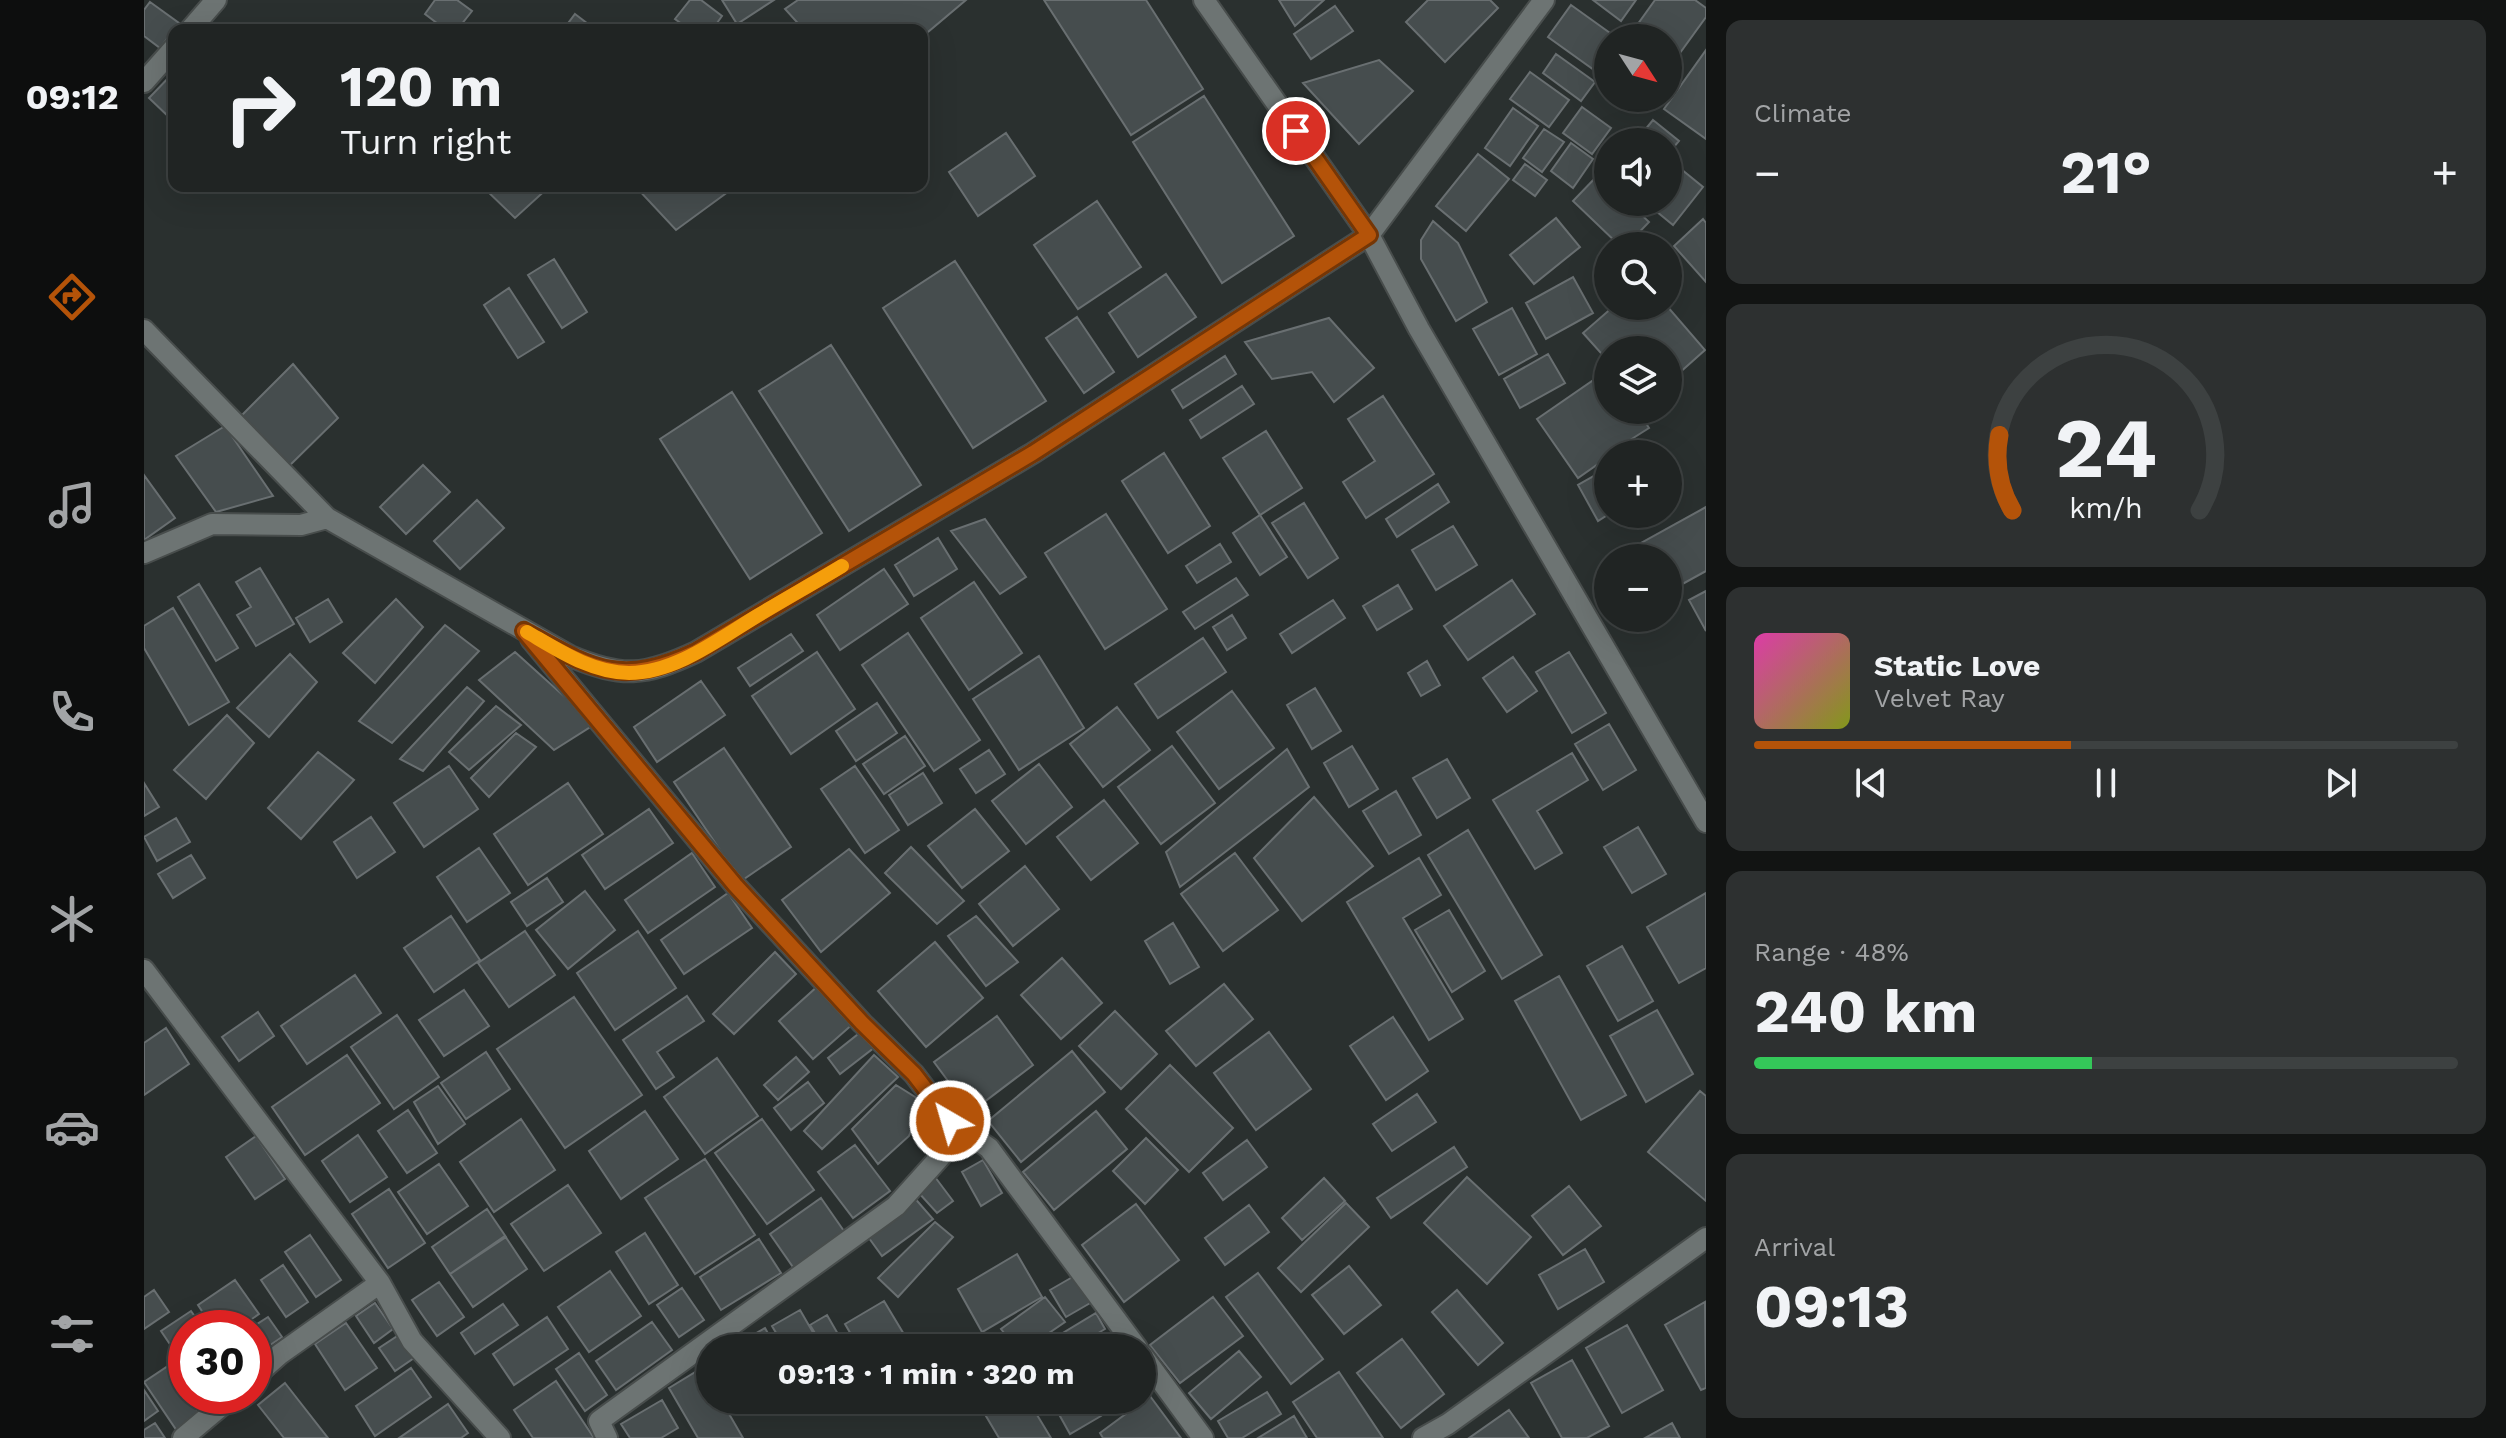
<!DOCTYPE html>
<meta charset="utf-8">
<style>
body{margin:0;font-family:"Work Sans",sans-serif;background:#2d3030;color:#f1f3f6;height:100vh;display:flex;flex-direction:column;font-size:30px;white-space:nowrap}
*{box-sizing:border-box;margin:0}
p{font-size:26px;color:#a2a4a6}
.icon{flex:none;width:44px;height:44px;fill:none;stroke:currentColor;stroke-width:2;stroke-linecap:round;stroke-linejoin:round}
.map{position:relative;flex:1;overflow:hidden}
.details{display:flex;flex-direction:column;gap:20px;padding:20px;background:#121413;width:800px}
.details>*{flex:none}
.banner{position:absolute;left:24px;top:24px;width:760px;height:168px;border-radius:16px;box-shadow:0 8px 32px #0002,0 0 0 2px #3d4141;background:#202423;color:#f1f3f6;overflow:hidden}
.needle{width:52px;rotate:126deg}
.fabs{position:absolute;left:1450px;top:24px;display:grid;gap:16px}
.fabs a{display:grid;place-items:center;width:88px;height:88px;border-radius:50%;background:#202423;box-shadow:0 8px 32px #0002,0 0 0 2px #3d4141;font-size:40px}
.speed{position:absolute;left:24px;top:1310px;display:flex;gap:16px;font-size:40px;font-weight:700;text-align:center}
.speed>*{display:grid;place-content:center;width:104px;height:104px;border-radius:50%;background:#202423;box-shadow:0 8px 32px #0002,0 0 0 2px #3d4141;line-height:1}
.speed .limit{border:12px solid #d22;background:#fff;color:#111}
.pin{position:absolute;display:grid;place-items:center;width:68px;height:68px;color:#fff;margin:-34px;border:4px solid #fff;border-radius:50%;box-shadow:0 2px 8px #0007}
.me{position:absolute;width:88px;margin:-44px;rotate:322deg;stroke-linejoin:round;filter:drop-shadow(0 0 6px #0008)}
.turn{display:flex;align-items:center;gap:28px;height:168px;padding:0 40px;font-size:36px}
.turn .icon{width:104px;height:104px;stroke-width:2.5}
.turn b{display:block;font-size:56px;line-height:68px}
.big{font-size:60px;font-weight:700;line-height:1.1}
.details .tile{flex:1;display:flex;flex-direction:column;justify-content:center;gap:12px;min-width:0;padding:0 28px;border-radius:16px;background:#2d3030}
.details .dial{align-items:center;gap:0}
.dial svg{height:208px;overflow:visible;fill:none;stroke:#3d4141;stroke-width:7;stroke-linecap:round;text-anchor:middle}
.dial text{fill:#f1f3f6;stroke:none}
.song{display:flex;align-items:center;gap:24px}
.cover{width:96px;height:96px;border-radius:12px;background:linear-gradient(135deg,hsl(320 70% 55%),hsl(70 70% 35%))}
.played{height:8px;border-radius:4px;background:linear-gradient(90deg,#b45309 45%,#3d4141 45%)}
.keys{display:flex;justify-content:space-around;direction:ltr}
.heat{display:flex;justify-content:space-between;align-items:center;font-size:44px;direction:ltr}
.charge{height:12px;border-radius:6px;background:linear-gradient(90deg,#34c759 48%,#3d4141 0)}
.trip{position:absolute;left:552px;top:1334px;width:460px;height:80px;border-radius:40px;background:#202423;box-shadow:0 8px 32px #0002,0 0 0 2px #3d4141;font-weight:700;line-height:80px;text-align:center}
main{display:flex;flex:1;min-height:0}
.menu{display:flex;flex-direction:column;width:144px;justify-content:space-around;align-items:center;background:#0d0e0e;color:#a2a4a6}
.menu .icon{width:56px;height:56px}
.menu .on{color:#b45309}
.menu b{font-size:36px;color:#f1f3f6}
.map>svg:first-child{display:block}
.building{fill:#464d4e;stroke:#696f71;stroke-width:2}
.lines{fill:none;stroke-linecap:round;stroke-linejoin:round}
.minor-casing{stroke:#484d4c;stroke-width:24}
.minor{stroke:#6d7473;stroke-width:20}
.route-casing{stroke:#753606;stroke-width:20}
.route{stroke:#b45309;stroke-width:14}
.slow{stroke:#f59e0b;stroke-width:14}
</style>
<main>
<nav class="menu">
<b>09:12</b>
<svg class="icon on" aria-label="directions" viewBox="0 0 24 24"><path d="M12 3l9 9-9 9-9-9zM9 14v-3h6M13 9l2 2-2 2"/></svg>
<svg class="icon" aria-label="music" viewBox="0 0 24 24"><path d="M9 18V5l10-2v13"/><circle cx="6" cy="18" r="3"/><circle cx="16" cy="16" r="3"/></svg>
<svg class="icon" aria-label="phone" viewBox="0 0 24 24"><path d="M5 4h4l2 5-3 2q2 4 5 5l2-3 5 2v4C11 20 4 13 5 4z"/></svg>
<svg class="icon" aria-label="climate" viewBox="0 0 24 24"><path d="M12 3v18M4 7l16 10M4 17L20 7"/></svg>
<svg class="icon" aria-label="car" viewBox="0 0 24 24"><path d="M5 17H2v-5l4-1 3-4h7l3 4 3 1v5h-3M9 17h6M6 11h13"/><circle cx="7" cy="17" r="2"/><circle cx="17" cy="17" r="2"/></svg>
<svg class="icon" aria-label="filters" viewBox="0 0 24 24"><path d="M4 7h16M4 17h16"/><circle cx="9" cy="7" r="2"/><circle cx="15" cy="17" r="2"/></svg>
</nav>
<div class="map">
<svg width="1562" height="1438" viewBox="0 0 1562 1438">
<rect width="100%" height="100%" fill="#2a302f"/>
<path class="building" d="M291 0H313L328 11 313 30H302L281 14Z
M546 0H557L578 16 568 30H546L531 19Z
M578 0H630L593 24Z
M654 0H822L778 37V30H660L641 9Z
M900 0H1002L1059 89 987 135Z
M1135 0H1180L1151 26Z
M1284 0H1346L1354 8 1301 62 1262 22Z
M1449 0H1492L1477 21Z
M1511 0H1551L1562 8V17L1528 64 1524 62V38H1491L1486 35Z
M6 2 35 23 16 48 0 36V10Z
M1427 5 1473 38H1464V80L1404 37Z
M1191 6 1209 31 1167 59 1150 34Z
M431 14 452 30H419Z
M1562 50V139L1520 109Z
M1412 54 1451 82 1437 101 1399 73Z
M1235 60 1269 91 1215 144 1159 83Z
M30 72V116L27 119 5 98Z
M1386 72 1425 100 1405 127 1366 99Z
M1060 96 1150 236 1078 283 989 142Z
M1438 107 1467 128 1448 154 1419 133Z
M1369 108 1394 126 1366 166 1341 148Z
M1509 120 1535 141 1524 154V142H1491Z
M1400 129 1420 142 1398 172 1379 158Z
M862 133 891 176 834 216 805 172Z
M1427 143 1449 159 1429 188 1407 171Z
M1334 154 1365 179 1322 231 1292 206Z
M1381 164 1403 180 1391 196 1369 180Z
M1537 169 1559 187 1529 225 1501 202H1524V176L1529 180Z
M1455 174 1464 183V202H1484L1505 222 1482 246H1476L1429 201Z
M338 186H406L371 218Z
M491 186H592L532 230Z
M953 201 997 267 934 309 890 245Z
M1412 218 1436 247 1390 284 1366 255Z
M1559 219 1562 223V282L1530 246Z
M1289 221 1314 243 1343 302 1312 321 1277 259V240Z
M410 259 443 312 418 328 384 275Z
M811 261 902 401 829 448 739 308Z
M1022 274 1052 317 994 357 965 313Z
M1429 277 1449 313 1402 339 1382 303Z
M365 288 400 342 374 358 340 305Z
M1470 306H1523L1561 350 1524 383V350H1464V361L1439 333Z
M1368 308 1393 354 1355 375 1329 329Z
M933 317 970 372 940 393 902 338Z
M1185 318 1230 368 1190 402 1168 372 1128 379 1101 342Z
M687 345 777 485 705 531 615 391Z
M1404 354 1421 383 1376 408 1360 379Z
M1081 356 1092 374 1039 408 1028 390Z
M149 364 194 418 139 472 93 420Z
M1464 370V410H1493L1505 428 1464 454V457L1434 478 1393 419Z
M1098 386 1110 404 1057 438 1046 420Z
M588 392 678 533 606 579 516 439Z
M1239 396 1290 474 1222 518 1199 482 1231 461 1204 419Z
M81 426 129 496 72 512 32 456Z
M1122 431 1158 488 1116 515 1079 458Z
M1020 453 1066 526 1024 553 978 481Z
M279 465 306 492 262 534 236 507Z
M1464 468 1465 514 1454 521 1434 485Z
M0 475 31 518 0 540Z
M1294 484 1305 502 1253 537 1242 519Z
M333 500 360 528 316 569 290 541Z
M1160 503 1194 558 1164 578 1128 523Z
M1562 507V571L1524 592V558H1481L1479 553Z
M962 514 1023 609 961 649 901 553Z
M1116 515 1143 557 1116 575 1089 533Z
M841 519 882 577 856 594 807 531Z
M1309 526 1333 565 1292 590 1268 550Z
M794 538 813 569 770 596 751 565Z
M1076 544 1087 562 1053 583 1042 566Z
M116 568 150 624 112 646 93 615 107 607 92 582Z
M740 569 764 604 696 650 673 615Z
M1092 578 1104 595 1051 629 1039 612Z
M1368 580 1391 614 1324 660 1300 626Z
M830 582 878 653 825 690 777 618Z
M55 584 94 648 72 661 34 597Z
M1254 585 1268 609 1233 630 1219 606Z
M1562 591V631L1545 600Z
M184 599 198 622 166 642 152 618Z
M252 599 279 627 231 683 199 653Z
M1189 600 1201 618 1148 653 1136 634Z
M29 608 85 702 45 725 0 648V626Z
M1088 615 1102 638 1083 650 1069 627Z
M301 625 335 651 248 743 215 721Z
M764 633 836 740 790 771 718 665Z
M647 634 659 651 606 686 594 668Z
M1059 638 1082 672 1014 718 991 684Z
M371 652 451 724 410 750 335 680Z
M673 652 711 709 647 754 608 696Z
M1425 652 1462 713 1428 733 1392 672Z
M146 654 173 682 125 737 93 708Z
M895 656 940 728 875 770 829 699Z
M1369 657 1393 691 1363 712 1339 678Z
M1283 661 1296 685 1277 696 1264 673Z
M557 681 581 715 513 762 490 727Z
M323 687 340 701 279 771 256 759Z
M1171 688 1197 731 1168 749 1143 705Z
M1088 691 1130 748 1075 789 1033 732Z
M733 703 753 733 712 761 692 731Z
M352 706 377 725 325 770 305 752Z
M973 707 1006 750 959 787 926 744Z
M83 715 110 743 62 799 30 770Z
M1465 724 1492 770 1459 790 1431 744Z
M372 733 392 747 345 797 327 778Z
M761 736 781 766 740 794 719 764Z
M1028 746 1071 803 1017 844 974 787Z
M1208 746 1234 789 1205 807 1180 763Z
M580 748 647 847 597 881 530 782Z
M1143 749 1165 787 1036 887 1022 852Z
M845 750 861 774 832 793 816 769Z
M174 752 210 780 157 839 124 808Z
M1428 753 1444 780 1393 811 1418 853 1391 869 1349 800Z
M1303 759 1326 798 1293 818 1269 778Z
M895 764 928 807 882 844 848 801Z
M305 766 334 809 280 847 250 803Z
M711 766 755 830 721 853 677 789Z
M779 773 798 803 764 825 745 795Z
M0 783 15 807 0 816Z
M424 783 459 834 384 885 350 834Z
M1252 791 1277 835 1245 854 1219 811Z
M1170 797 1229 866 1158 921 1110 858Z
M960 800 994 843 947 880 913 837Z
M505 809 529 843 461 889 438 855Z
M831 809 865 851 818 888 784 846Z
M227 817 251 852 213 878 190 842Z
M32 818 46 842 13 861 0 837Z
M1494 827 1522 874 1488 893 1460 847Z
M1324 830 1398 955 1358 979 1284 855Z
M767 847 820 901 793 924 741 873Z
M335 848 366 893 323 922 293 877Z
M705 849 746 893 677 952 638 900Z
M548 853 571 887 504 933 481 900Z
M1091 853 1134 910 1079 951 1037 894Z
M47 855 61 878 29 898 14 874Z
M1275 858 1297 895 1259 918 1319 1019 1285 1040 1203 902Z
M881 866 915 909 869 946 835 904Z
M403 878 419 902 383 926 367 902Z
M441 891 471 930 424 969 392 930Z
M584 893 608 928 540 974 517 940Z
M1562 893V968L1535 983 1503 927Z
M1305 910 1341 971 1308 992 1271 930Z
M307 916 336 960 290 992 260 948Z
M832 916 874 962 842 986 804 936Z
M1029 923 1055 967 1026 984 1001 941Z
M381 931 411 975 365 1007 334 963Z
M494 931 532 988 471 1030 433 973Z
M791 942 839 998 782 1047 734 991Z
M1478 946 1509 1001 1474 1021 1443 966Z
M631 952 652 974 590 1034 569 1014Z
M918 958 958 1003 917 1039 877 995Z
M211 975 237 1013 163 1064 137 1026Z
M1415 976 1482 1095 1437 1120 1371 1001Z
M1080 984 1109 1019 1052 1066 1022 1031Z
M675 985 710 1023 669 1059 635 1021Z
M320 990 345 1026 300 1056 275 1020Z
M543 996 560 1021 513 1052 530 1077 512 1089 479 1040Z
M430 997 498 1095 421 1148 353 1049Z
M1513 1010 1549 1074 1502 1102 1466 1036Z
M971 1011 1013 1054 977 1089 935 1046Z
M114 1012 130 1036 95 1061 78 1037Z
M253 1015 295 1077 250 1109 207 1047Z
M853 1016 889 1065 827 1112 790 1062Z
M1249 1017 1284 1071 1242 1100 1206 1046Z
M22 1028 45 1064 0 1095V1043Z
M718 1031 731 1047 696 1074 684 1058Z
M1125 1032 1167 1089 1112 1130 1070 1073Z
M928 1051 961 1092 877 1162 844 1121Z
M342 1052 366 1089 322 1119 297 1083Z
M203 1055 236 1103 161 1155 128 1107Z
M730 1055 754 1077 678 1149 660 1131Z
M652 1057 665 1072 634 1100 620 1085Z
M573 1058 614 1116 561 1154 520 1097Z
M1026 1065 1089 1128 1045 1172 982 1109Z
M664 1082 680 1103 647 1130 630 1108Z
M752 1085 779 1102 765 1136 734 1164 708 1129Z
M294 1086 321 1124 294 1144 270 1102Z
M1556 1091 1562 1096V1201L1504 1152Z
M1273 1094 1292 1122 1248 1151 1229 1124Z
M264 1110 293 1153 263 1173 234 1131Z
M501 1111 534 1159 477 1199 445 1151Z
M952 1111 983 1149 910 1210 879 1172Z
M377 1119 411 1170 350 1212 316 1162Z
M618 1119 670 1190 623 1224 571 1153Z
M214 1135 243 1177 206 1202 178 1161Z
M112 1136 141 1179 111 1199 82 1157Z
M1002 1138 1034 1170 1001 1204 969 1171Z
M1103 1140 1123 1167 1079 1200 1059 1173Z
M711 1145 746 1191 709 1218 674 1172Z
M1310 1147 1323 1167 1247 1218 1233 1198Z
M561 1159 611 1235 551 1274 501 1198Z
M839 1160 858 1193 837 1206 818 1172Z
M295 1164 324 1206 283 1234 254 1192Z
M791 1177 809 1201 793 1213 774 1192Z
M1323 1177 1387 1237 1343 1284 1280 1223Z
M1180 1178 1201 1201 1158 1240 1138 1218Z
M424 1185 457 1233 400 1271 367 1224Z
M1425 1186 1457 1226 1419 1255 1388 1216Z
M245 1189 281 1243 244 1268 208 1214Z
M768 1195 789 1219 738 1256 722 1234Z
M677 1198 702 1234 651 1270 626 1234Z
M1202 1203 1225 1227 1157 1292 1134 1268Z
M992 1204 1035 1260 980 1302 938 1245Z
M1105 1205 1125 1232 1081 1265 1061 1238Z
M343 1209 362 1237 306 1274 288 1247Z
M791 1222 809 1237 754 1297 734 1278Z
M501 1233 534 1285 505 1304 472 1252Z
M166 1235 197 1280 172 1297 141 1252Z
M361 1236 383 1269 329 1307 306 1274Z
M615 1239 637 1273 577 1310 556 1277Z
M1441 1249 1460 1282 1414 1309 1395 1275Z
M873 1254 898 1297 838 1332 814 1289Z
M139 1265 164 1302 142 1317 117 1280Z
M1205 1266 1237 1305 1200 1334 1168 1295Z
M466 1271 497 1316 445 1352 414 1307Z
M1114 1273 1179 1359 1147 1384 1082 1297Z
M932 1275 948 1302 922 1317 906 1290Z
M91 1280 115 1314 95 1328H69L54 1305Z
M295 1282 320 1317 293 1336 268 1300Z
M538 1288 560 1320 535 1337 513 1305Z
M10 1290 25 1312 0 1329V1297Z
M1313 1290 1359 1343 1334 1365 1288 1312Z
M901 1297 921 1322 883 1348H872L857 1329Z
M1069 1297 1099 1336 1036 1383 1006 1345Z
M740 1301 761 1336 740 1348H715L701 1324Z
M1561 1302 1562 1388 1557 1390 1521 1325Z
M231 1303 249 1329 230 1343 212 1316Z
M359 1304 374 1325 331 1354 317 1333Z
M656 1310 678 1348H641L628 1326Z
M47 1311 59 1328H42V1368L17 1331Z
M952 1313 961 1329 929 1348H894Z
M683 1315 702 1348H680L666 1325Z
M124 1317 138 1337 110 1356V1328H107Z
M403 1317 424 1349 370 1385 349 1354Z
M508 1322 528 1350 472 1390 452 1361Z
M202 1323 233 1368 201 1390 171 1344Z
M1483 1325 1519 1390 1478 1413 1442 1348Z
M621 1328 632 1348H586Z
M258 1333 273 1356 251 1371 235 1348Z
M841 1333 850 1348H816Z
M966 1336 973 1348H945Z
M1258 1339 1300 1394 1257 1428 1213 1373Z
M1095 1351 1117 1377 1067 1419 1045 1393Z
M435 1353 463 1395 441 1411 412 1369Z
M1428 1360 1465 1426 1443 1438H1418L1387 1383Z
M24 1366 56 1415 33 1431 0 1382Z
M267 1368 287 1397 231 1436 212 1406Z
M558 1368 566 1382V1400H577L599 1438H554L525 1388Z
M1195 1372 1239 1438H1173L1149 1402Z
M412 1381 450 1438H389L370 1410Z
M141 1383 184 1438H140L114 1405Z
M0 1390 14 1411 0 1421Z
M1123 1392 1137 1414 1098 1438H1084L1074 1421Z
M1006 1396 1037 1438H959L956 1433Z
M518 1400 534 1428 517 1438H486L477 1424Z
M869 1400H884L907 1438H855L842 1416Z
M907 1400H948L957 1416 926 1434Z
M304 1404 324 1433 317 1438H255Z
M1365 1410 1385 1438H1325Z
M1150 1416 1163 1438H1114Z
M11 1423 21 1438H0V1430Z
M1528 1423 1536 1438H1501Z"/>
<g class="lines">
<defs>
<path id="minor" d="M1060 0 1225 235 1275 329 1562 822
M46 30 72 0
M0 82 30 48
M0 330 183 518
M0 553 68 524 157 525 183 518 426 656C478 678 501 676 552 652L889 453 1225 235 1400 0
M387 639 591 885 718 1023 770 1074 806 1121 797 1156 752 1206 455 1421 463 1438
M0 970 236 1283
M806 1121 845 1148 993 1348
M998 1355 1059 1438
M110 1377 136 1354 236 1283 268 1341 356 1438
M39 1438 89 1396
M1279 1438 1304 1424 1562 1238"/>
</defs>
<use href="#minor" class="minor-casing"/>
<use href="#minor" class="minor"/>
</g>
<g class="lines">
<defs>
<path id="route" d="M806 1121 770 1074 718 1023 591 885 380 631C449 669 475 688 552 652L889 453 1225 235 1152 131"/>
</defs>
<use href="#route" class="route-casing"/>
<use href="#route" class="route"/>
<path class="slow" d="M383 632C414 650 448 673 485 673 531 673 575 639 613 616 641 599 670 583 698 566"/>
</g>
</svg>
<div class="fabs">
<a><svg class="needle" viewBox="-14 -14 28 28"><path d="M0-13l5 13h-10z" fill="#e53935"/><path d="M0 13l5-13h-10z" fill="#a2a4a6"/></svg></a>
<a><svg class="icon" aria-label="sound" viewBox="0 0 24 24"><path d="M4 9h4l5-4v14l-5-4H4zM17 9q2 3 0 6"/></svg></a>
<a><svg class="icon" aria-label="search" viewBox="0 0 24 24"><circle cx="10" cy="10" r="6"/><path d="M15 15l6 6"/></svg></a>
<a><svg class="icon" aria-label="layers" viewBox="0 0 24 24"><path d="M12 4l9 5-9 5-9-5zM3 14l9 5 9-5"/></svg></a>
<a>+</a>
<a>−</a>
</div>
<div class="speed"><div class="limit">30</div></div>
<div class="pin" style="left:1152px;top:131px;background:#d93025"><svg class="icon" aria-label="arrive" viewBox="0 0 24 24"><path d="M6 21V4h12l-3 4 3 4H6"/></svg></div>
<svg class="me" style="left:806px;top:1121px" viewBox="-20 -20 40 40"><circle r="17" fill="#b45309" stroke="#fff" stroke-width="3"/><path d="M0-11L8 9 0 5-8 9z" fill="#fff"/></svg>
<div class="trip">09:13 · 1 min · 320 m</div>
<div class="banner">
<div class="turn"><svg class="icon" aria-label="right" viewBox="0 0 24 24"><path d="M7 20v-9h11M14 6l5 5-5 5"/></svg><div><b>120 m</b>Turn right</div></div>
</div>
</div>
<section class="details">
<div class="tile"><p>Climate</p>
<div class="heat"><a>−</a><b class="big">21°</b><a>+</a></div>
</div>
<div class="tile dial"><svg viewBox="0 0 100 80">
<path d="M14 69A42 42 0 1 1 86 69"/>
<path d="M14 69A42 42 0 0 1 9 40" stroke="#b45309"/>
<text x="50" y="56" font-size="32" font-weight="700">24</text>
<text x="50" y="72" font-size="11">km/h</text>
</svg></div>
<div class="tile">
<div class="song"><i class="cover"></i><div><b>Static Love</b><p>Velvet Ray</p></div></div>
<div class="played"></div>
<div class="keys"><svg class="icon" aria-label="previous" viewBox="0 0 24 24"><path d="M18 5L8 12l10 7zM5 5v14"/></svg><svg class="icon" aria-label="pause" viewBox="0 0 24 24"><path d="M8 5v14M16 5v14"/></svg><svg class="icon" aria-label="next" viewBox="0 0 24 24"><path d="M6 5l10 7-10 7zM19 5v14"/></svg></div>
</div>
<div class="tile"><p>Range · 48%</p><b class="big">240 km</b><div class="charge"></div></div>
<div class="tile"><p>Arrival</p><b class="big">09:13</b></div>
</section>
</main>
